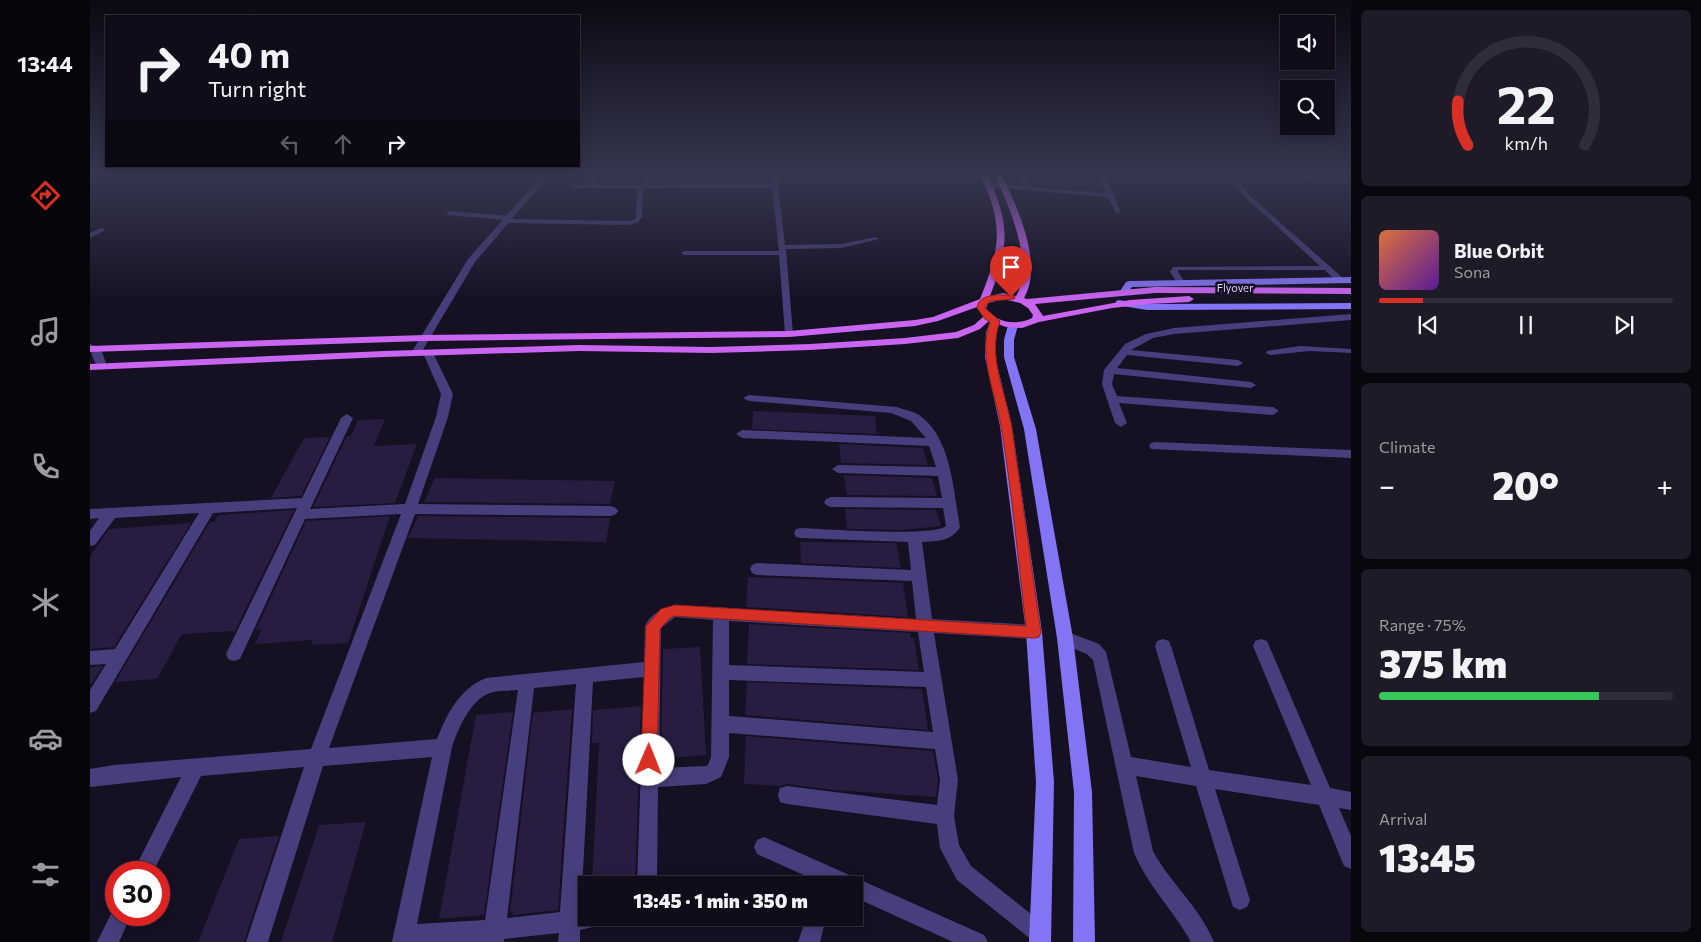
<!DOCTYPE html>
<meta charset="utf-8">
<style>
body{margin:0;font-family:Commissioner,sans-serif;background:#1e1a27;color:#f1f3f6;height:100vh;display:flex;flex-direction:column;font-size:19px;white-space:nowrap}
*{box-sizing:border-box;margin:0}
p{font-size:16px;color:#9c9ba2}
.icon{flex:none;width:28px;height:28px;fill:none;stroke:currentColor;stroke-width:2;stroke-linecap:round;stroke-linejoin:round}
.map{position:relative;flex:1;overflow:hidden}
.details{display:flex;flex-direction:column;gap:10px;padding:10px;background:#09070e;width:350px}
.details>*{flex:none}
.guide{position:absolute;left:15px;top:15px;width:475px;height:152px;border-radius:0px;box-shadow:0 2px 12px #0003,0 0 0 1px #302c39;background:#100c1a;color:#f1f3f6;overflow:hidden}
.buttons{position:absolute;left:1190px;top:15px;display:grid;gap:10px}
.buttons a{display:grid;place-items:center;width:55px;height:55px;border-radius:0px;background:#100c1a;box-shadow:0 2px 12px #0003,0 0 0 1px #302c39;font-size:25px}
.speed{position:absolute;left:15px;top:861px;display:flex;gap:10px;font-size:25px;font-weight:700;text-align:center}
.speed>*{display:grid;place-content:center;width:65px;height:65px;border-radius:50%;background:#100c1a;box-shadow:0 2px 12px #0003,0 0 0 1px #302c39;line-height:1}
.speed .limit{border:8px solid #d22;background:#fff;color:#111}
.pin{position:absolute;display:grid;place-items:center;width:42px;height:42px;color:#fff;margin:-51px -21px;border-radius:50% 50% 50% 0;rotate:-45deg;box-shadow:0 0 5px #0007}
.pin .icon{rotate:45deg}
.me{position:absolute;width:55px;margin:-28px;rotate:1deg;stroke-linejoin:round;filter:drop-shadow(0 0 4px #0008)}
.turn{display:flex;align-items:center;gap:18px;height:105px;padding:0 20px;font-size:22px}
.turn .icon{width:65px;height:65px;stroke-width:2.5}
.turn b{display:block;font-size:35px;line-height:42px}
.lanes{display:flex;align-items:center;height:48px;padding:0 20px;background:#0003;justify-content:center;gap:25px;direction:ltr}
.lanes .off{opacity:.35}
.big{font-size:38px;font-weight:800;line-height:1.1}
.details .tile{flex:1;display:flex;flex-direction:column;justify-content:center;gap:8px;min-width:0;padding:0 18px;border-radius:8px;background:#1e1a27}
.details .dial{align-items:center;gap:0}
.dial svg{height:130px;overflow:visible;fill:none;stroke:#302c39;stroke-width:7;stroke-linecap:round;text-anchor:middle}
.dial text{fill:#f1f3f6;stroke:none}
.song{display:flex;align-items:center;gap:15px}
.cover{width:60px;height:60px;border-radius:8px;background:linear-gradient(135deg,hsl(20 70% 55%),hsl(270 70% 35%))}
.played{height:5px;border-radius:2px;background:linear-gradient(90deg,#d93025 15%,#302c39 15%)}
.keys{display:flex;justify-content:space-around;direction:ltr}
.heat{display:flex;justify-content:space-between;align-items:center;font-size:28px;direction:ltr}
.charge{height:8px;border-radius:4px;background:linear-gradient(90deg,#34c759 75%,#302c39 0)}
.trip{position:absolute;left:488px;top:876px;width:285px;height:50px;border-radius:0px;background:#100c1a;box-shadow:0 2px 12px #0003,0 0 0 1px #302c39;font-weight:800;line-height:50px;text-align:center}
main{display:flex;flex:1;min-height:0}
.dock{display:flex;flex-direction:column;width:90px;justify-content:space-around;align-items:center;background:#06050a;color:#9c9ba2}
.dock .icon{width:35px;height:35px}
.dock .selected{color:#d93025}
.dock b{font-size:22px;color:#f1f3f6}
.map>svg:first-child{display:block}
.building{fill:#281d41}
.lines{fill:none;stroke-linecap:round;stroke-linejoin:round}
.lane{fill:#473f7d;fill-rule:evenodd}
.street{fill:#473f7d;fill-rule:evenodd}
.secondary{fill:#8274f3;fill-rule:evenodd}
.primary{fill:#ca65f2;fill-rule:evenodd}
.route{fill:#d93025;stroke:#8d1f18}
.labels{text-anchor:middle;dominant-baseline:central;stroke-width:5;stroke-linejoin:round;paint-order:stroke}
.far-street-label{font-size:11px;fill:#dcd4fb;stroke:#151022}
</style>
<main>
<nav class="dock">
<b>13:44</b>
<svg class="icon selected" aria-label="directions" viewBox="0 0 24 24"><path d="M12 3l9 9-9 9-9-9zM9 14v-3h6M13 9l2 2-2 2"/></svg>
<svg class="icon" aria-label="music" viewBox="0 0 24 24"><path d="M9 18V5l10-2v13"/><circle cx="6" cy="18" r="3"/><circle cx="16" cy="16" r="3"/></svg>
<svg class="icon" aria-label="phone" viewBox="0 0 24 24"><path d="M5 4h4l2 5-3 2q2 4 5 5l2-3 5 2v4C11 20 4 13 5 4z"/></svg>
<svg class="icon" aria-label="climate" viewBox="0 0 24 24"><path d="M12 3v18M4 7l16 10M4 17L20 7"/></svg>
<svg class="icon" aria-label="car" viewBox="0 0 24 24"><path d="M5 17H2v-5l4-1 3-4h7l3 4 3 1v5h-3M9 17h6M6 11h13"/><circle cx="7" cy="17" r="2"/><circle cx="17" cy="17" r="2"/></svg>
<svg class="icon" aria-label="filters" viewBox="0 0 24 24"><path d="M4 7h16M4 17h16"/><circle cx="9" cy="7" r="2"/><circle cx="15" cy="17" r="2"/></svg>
</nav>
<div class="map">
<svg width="1261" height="942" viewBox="0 0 1261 942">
<rect width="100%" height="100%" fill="#151022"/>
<path class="building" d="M956 172H1005L1009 181 977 188 963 187Z
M663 411 785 416 787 434 662 429Z
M295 419 284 446 327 444 305 503 223 507 257 436H261L268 420Z
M240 437 211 496 181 498 214 438Z
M749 444 833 448 838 465 751 463Z
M754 475 842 478 847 496 757 495Z
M345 478 525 481 520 504 334 502Z
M755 509 846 510 851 526 811 530 757 529Z
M204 510 145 631 92 634 67 679 25 682 120 522H124L128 515Z
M300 516 258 643 221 645 223 640 165 644 172 629 166 630 216 521Z
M328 516 520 518 516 542 318 538Z
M101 523 24 647 0 649V556L19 529Z
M710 542 806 543 811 568 711 563Z
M658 577 813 583 818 617 656 607Z
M659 624 820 633 821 638H824L829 670 657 664Z
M610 647 616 755 571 759 573 649Z
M13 666 2 683 0 684V667Z
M657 682 832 689 838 730 655 715Z
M551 706 545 885H502L509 743H502L503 710Z
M482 709 468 910 423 915V912H420L443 713Z
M423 712 394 915 349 919 386 715Z
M656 736 843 751 848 780 846 797 744 790 697 784 690 786 654 784Z
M276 822 242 942H191L229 825Z
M189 836 154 942H108L149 839Z"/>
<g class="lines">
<path class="lane" d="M503 172H509L506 185H553L555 172H561L558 185 682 184 680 172H686L689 186 688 187 695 245 751 244 786 237 789 239 751 248 696 249 703 334 699 336 695 334 689 255H594L591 253 594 251H689L682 188H553L552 217 548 222 539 225 417 223 414 221 415 220 359 215 356 213 359 211 420 216 422 217V219L539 221 544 220 546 217 547 188H483L482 187 485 185H500Z
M927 172H933L941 187 1016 193 1007 172H1013L1031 212 1026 213 1018 197 899 187 896 185 899 183 935 186Z
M1135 172H1141L1157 193 1254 279V283H1248L1235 270H1088V272L1095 282 1088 284 1080 272 1083 267 1230 266 1153 195Z
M1207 172H1214L1227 181 1222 182Z
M12 228 14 229V231L0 238V233Z
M1210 346 1261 349V353L1220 351 1180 355 1176 353 1177 351Z"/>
<path class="street" d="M4 172H14L0 179V174Z
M455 172H462L385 262 331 353 330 355H322L321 353 378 259Z
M1261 314V320L1084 334 1063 338 1041 350 1148 360 1153 363 1148 366 1037 355 1027 368 1161 382 1166 385 1161 388 1024 374 1022 384 1027 396 1183 407 1189 411 1183 415 1029 403 1037 423 1031 427 1025 423 1012 384 1014 370 1035 344 1056 334 1084 328Z
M0 344 11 349 17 366 16 368 12 369C5 367 0 351 0 344Z
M338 350 343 353 363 394 358 417 328 504 521 506 526 508 528 511 526 514 521 516 325 514 239 748 347 739C357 714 369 689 396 678L554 662 555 626C561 613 572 609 585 605L826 619 822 581 667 575 662 573 660 569 662 565 667 563 821 570 818 542 711 538 706 537 704 533 706 529 711 528C733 529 845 537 856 526L853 508 741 507 736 505 734 502 736 499 741 497 852 498 848 476 748 473 742 469 748 465 846 467 839 446 652 438 646 434 652 430 836 438 821 421 801 413 659 401 653 398 659 395 807 407C814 410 823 411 829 415 862 438 863 491 870 527 861 542 847 541 832 542L842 619 944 625 949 627 952 632 949 637 944 639 844 633 868 780 864 816 869 845 881 866 957 927 961 934 957 941H943L867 880 850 848 847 824 697 804 690 802 688 795 690 788 697 786 847 805 850 780 845 749 639 733V757L631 777 616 784 568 787 567 885H547L554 677 503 682 491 909H496V918H514L511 925 490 930V942H468L469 933 414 939V942H302L342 757 233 766 178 942H156L214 767 111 776 63 872H43L91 777 0 787V769L24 765 221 749 311 514 215 519 150 659 144 661 138 659 136 654 207 508 123 513 6 711 0 713V690L16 664 0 665V651L25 649 109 513 25 518 5 545 0 546V531L9 518 0 519V509L212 498 251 418 257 414 263 418 220 509 315 504 346 417 351 394 333 353ZM585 617 623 620 621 757 618 765 616 766 569 768 571 628ZM639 621 828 632 834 672 639 665ZM639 680 836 687 843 732 639 716ZM486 684 470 912 417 918 444 688ZM428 690 395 920 327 924 362 747C368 729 380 700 400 693 408 690 419 691 428 690Z
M1065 442 1261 450V458L1061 449 1059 446 1061 443Z
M975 631 1009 644 1016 652 1041 757 1101 767 1065 646 1067 641 1073 639 1079 641 1081 646 1119 770 1221 785 1163 646 1165 641 1171 639 1177 641 1240 788 1261 792V810L1249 808 1261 836V869L1254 866 1229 805 1125 789 1160 900 1157 907 1150 910 1143 907 1106 786 1046 776 1063 851C1080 883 1109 906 1124 942H1101C1084 911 1058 886 1044 853L1003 660 997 654 969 643 967 638 969 633Z
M674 837 894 935 898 942H863L764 897V885H736L667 854 664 847 667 840Z
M26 907V915H41L29 942H7L24 908Z
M716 918H736L730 942H708Z"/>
<path class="secondary" d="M1261 277V283L1042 287 1038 293 1035 294 1030 291 1036 282 1039 281Z
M1029 300 1057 304 1261 303V309L1057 310 1026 305V301Z
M905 318 910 321 906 333 905 357 922 426 952 632 964 782 961 942H939L946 782 936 632 910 426 895 357 896 333 900 321Z
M923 322 928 325 924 340V357L946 429 983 638 1002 792 1005 942H983L984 792 967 638 934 429 914 357V340L918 325Z"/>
<path class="primary" d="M889 172H896C920 222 920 245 900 296L913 293 926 296C945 264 918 202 903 172H910C927 205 954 264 934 298L937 299 1065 287 1261 288V294L1065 293 945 304 953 316 1040 300 1099 296 1104 299 1099 302 1059 304 1022 308 949 322 932 328 916 327 899 321 890 329 868 338 815 344 720 350 621 353 489 351 294 357 0 370V364L294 351 489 345 621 347 720 344 815 338 866 332 884 325 893 317 887 307 848 321 825 326 699 337 334 341 0 352V346L334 335 699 331 825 320 843 317 890 299C911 247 914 224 889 172ZM913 299 930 303 938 308 943 315 942 318C926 326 906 323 896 308L898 303Z"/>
</g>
<linearGradient id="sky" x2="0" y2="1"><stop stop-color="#0c0913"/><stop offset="0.57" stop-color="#35374f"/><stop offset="1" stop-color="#35374f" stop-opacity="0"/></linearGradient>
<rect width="1261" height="304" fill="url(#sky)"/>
<path class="route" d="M921 295 925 297 924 299 901 301 896 305 895 308 910 321C897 357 916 393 922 429 932 497 941 565 951 632L949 637 944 638 585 616 580 618 570 629 567 760 565 765 559 768 554 765 551 760 556 626 571 609 585 605 936 626C928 559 922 492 911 426 905 392 888 356 900 322L895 319 887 308C889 293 909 295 921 295Z"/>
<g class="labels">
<g class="far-street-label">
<text x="1145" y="287">Flyover</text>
</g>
</g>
</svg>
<div class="buttons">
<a><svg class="icon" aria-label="sound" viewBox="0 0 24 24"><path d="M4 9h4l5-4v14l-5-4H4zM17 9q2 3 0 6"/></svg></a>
<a><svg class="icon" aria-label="search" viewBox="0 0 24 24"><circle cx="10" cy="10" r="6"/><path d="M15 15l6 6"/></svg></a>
</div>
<div class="speed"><div class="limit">30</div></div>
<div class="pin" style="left:921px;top:297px;background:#d93025"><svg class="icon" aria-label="arrive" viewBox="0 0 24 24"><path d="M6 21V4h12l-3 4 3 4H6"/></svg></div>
<svg class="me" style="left:559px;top:760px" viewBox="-20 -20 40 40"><circle r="19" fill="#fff"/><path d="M0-13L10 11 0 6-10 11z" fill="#d93025"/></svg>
<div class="trip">13:45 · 1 min · 350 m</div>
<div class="guide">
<div class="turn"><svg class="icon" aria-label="right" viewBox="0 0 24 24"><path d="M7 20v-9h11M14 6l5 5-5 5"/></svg><div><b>40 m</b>Turn right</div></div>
<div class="lanes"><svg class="icon off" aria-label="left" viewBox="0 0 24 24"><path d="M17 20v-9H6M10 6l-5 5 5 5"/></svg><svg class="icon off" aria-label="ahead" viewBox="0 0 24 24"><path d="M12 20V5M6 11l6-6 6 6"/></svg><svg class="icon" aria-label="right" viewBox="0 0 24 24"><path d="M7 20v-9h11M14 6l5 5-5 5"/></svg></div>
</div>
</div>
<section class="details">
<div class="tile dial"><svg viewBox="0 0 100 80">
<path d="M14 69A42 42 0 1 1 86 69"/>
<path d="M14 69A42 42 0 0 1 8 42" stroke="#d93025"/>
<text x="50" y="56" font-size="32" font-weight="700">22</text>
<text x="50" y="72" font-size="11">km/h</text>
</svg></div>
<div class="tile">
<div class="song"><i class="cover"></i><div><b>Blue Orbit</b><p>Sona</p></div></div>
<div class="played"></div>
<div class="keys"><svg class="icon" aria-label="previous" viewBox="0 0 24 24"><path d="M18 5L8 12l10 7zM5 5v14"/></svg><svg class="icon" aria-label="pause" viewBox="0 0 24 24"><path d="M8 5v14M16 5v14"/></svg><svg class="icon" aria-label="next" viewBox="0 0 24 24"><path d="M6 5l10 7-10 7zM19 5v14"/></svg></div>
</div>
<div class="tile"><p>Climate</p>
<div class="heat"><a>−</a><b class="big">20°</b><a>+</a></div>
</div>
<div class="tile"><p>Range · 75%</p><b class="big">375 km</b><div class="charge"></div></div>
<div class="tile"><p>Arrival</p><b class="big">13:45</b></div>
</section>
</main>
